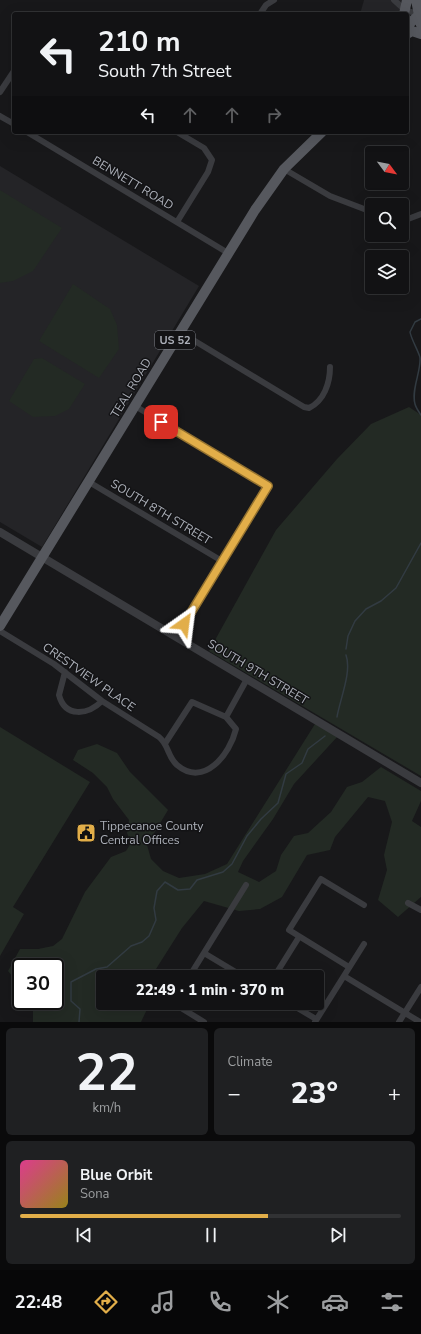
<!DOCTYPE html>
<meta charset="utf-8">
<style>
body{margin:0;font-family:"Nunito Sans",sans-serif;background:#1f2022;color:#f1f3f6;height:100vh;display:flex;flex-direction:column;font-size:15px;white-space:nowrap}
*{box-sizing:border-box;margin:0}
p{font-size:13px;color:#9c9ea0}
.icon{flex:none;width:22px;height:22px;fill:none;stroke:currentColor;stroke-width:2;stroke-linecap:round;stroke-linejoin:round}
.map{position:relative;height:1022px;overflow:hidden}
.details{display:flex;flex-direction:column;gap:6px;padding:6px;background:#0a0a0b;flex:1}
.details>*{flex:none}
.guide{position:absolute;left:12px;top:12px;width:397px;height:122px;border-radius:4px;box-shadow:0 4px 16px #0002,0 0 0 1px #313234;background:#121214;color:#f1f3f6;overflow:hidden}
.needle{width:26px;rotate:122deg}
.fabs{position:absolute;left:365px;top:146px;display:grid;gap:8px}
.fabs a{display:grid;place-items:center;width:44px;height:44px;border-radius:4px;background:#121214;box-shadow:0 4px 16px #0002,0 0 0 1px #313234;font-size:20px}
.speed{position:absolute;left:12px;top:958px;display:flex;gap:8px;font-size:20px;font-weight:700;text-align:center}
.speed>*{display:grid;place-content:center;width:52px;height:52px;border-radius:50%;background:#121214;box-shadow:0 4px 16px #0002,0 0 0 1px #313234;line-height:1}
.speed .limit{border:2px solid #111;border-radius:6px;background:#fff;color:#111}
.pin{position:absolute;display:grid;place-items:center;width:34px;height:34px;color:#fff;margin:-17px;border-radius:8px;box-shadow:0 2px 6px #0006}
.me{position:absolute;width:44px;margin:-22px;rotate:31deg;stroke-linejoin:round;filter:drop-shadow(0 0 3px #0008)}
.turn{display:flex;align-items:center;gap:14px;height:84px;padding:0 20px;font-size:18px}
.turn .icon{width:52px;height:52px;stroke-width:2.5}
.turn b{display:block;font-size:28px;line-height:34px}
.lanes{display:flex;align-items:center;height:38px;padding:0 20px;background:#0003;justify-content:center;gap:20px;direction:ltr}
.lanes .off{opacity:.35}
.big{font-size:30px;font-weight:800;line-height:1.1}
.details .widget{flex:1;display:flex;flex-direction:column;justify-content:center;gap:6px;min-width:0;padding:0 14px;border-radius:6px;background:#1f2022}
.details .dial{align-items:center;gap:0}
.dial b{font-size:52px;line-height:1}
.song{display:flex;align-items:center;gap:12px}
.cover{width:48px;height:48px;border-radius:6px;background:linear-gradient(135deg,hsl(330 70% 55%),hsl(50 70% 35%))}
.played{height:4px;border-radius:2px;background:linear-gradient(90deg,#e2ae49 65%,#313234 65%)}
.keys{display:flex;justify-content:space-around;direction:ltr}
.heat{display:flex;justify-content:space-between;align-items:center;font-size:22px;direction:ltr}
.details .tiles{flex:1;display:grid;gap:6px;grid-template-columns:1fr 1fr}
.widget:last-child{grid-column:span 2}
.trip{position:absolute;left:96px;top:970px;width:228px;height:40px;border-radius:4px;background:#121214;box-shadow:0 4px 16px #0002,0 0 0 1px #313234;font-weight:800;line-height:40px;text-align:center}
.menu{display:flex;height:64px;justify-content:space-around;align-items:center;background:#070708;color:#9c9ea0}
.menu .icon{width:28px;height:28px}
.menu .selected{color:#e2ae49}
.menu b{font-size:18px;color:#f1f3f6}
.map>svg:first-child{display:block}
.built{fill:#242427}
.green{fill:#232a24}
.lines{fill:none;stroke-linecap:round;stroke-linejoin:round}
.stream{stroke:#323b42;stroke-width:1.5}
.minor{stroke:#3a3b3f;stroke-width:6}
.tertiary{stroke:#3a3b3f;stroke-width:8}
.primary{stroke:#56585e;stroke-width:10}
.route-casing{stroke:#93712f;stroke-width:10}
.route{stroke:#e2ae49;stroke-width:7}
.labels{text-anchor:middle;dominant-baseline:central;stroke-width:3;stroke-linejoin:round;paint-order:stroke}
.shield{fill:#131315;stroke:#7e8188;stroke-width:1}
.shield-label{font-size:11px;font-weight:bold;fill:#acb0b9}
.street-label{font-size:12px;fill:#acb0b9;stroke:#131315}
.poi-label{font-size:12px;fill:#acb0b9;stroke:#131315;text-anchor:start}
</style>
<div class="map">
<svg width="421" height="1022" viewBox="0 0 421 1022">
<rect width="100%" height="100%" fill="#18181a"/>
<path class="built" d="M364 0H402L399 14H360Z
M0 166 199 286 42 547 0 522Z"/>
<path class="green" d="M0 190 62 228 33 271 13 281 0 283Z
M73 284 110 309 117 325 119 349 99 378 39 341Z
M42 358 85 384 69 409 55 416 33 417 9 401 34 359Z
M409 407 421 415V776L209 651 276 530 337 459 371 424Z
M315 724 338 736 294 784 273 819 243 861 238 872 259 882 276 871 281 855 294 836 308 833 331 812 347 787 362 782 381 767 421 791V801L412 821 421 827V897L398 917 378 900 387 870 384 855 392 822 385 801 368 797 335 837 330 850 307 855 282 897 260 909 239 911 204 901 182 928 156 969 155 977H103V1003H150L141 1022H33V1006L31 1001H55V967H21V987L8 971 20 949H38L53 946 62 939 85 892 111 857 126 851 131 843 127 833 129 820 113 799 107 787 93 773 73 760 78 750 97 744 117 753 130 772 168 810 147 845 151 859 163 871 179 878 205 874 227 864Z
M0 727 90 782 13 907 24 914 0 956Z"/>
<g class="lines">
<path class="stream" d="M421 319 415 322 410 332C411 339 420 354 420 358 421 372 411 390 415 404 416 408 419 412 421 415
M346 649 348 636 355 621 366 609 381 601 396 588 421 543
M337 717C340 699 352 672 346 655
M79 1022 80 1009 71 1001V982L96 969 107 967 131 946 142 942 149 936 156 920 154 908 157 891 165 882 178 890 190 889 197 880 223 872 232 864 247 836 261 819 278 803 286 774 302 763 308 749 325 736"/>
<path class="minor" d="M394 0 405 10 418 14
M260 14 266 5 274 0
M0 92 14 71
M0 116 14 124
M27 132 228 253
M177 132 204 148 212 160 208 172 177 222
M284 169 330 196 372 212
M402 219H408L421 214
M180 332 304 407 309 408C324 401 330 383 330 367
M135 406 268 486 176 637
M89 482 222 561
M0 631 54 664 102 701 159 737C169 745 167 756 177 765 204 788 230 754 236 729L226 717 247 679
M65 672 59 695C65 718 88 715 102 701
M166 742 192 702 226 717
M408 903 421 910
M204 953 244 977
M349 967 289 930 321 879 364 905
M344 976 420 1022
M189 977 246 885
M274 977 299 937
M173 1003 204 1022
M289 1003 316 1019
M315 1022 364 944
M399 1022 421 987"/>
<path class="tertiary" d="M0 532 421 783"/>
<path class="primary" d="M416 0 421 25
M404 14 407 0
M407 26 421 13
M407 34 412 31 421 34
M0 626 255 210 284 169 322 132"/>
</g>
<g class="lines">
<defs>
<path id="route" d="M161 422 268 486 184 624"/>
</defs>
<use href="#route" class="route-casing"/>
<use href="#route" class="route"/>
</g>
<defs>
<symbol id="civic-square" viewBox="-11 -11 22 22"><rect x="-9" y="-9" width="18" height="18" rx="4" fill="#e2ae49" stroke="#131315"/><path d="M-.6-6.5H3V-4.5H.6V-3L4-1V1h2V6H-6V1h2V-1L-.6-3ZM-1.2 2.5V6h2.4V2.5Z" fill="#111"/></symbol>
</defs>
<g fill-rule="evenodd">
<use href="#civic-square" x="75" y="822" width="22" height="22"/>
</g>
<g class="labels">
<rect class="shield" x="155" y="331" width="40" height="18" rx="3"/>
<g class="shield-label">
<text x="175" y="340">US 52</text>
</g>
<g class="street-label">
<text transform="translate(133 183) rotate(31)">BENNETT ROAD</text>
<text transform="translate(131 388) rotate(-59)">TEAL ROAD</text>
<text transform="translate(161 512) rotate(31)">SOUTH 8TH STREET</text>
<text transform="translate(258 672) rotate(31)">SOUTH 9TH STREET</text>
<text transform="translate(89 677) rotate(35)">CRESTVIEW PLACE</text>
</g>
<g class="poi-label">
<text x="100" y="826">Tippecanoe County<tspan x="100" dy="14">Central Offices</tspan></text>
</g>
</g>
</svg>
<div class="fabs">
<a><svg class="needle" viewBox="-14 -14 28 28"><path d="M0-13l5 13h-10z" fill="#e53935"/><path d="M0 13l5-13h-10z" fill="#9c9ea0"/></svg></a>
<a><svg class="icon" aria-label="search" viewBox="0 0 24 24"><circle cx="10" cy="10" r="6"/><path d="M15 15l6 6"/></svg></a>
<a><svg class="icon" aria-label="layers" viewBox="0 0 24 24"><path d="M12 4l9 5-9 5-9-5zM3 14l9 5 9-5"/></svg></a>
</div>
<div class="speed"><div class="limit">30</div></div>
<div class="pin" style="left:161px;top:422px;background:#d93025"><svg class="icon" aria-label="arrive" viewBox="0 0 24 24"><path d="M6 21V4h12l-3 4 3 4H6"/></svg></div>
<svg class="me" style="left:184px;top:624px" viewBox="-20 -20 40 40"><path d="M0-17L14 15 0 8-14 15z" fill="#e2ae49" stroke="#fff" stroke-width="4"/></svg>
<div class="trip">22:49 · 1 min · 370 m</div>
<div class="guide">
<div class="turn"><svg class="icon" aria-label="left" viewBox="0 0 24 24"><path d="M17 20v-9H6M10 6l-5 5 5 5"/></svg><div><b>210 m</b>South 7th Street</div></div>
<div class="lanes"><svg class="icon" aria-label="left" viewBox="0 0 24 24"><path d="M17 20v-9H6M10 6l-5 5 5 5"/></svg><svg class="icon off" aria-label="ahead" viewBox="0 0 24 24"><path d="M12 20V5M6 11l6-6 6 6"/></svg><svg class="icon off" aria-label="ahead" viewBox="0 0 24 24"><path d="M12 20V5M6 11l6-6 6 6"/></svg><svg class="icon off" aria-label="right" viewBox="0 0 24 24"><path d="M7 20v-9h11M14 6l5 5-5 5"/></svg></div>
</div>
</div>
<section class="details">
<div class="tiles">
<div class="widget dial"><b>22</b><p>km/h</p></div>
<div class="widget"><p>Climate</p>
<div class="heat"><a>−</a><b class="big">23°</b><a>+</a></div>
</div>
<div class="widget">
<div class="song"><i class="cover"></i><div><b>Blue Orbit</b><p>Sona</p></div></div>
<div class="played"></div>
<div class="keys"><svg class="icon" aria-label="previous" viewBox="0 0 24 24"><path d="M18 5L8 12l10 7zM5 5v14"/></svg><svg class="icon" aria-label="pause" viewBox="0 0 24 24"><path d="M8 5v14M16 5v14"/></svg><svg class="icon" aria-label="next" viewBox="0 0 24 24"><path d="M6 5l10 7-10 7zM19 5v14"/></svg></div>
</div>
</div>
</section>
<nav class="menu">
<b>22:48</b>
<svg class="icon selected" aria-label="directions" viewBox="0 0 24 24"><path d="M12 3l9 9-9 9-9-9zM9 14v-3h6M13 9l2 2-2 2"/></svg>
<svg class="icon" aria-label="music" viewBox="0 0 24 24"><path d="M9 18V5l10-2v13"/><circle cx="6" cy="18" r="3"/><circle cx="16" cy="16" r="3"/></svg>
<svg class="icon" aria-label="phone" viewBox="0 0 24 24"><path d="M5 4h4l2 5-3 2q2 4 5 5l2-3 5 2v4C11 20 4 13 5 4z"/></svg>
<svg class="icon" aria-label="climate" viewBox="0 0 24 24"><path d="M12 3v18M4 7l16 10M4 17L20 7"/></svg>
<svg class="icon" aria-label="car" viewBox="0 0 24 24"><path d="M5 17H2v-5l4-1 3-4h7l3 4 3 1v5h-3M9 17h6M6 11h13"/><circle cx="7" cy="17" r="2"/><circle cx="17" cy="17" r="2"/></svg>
<svg class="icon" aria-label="filters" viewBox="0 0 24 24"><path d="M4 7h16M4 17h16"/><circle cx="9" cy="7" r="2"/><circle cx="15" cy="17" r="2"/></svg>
</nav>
